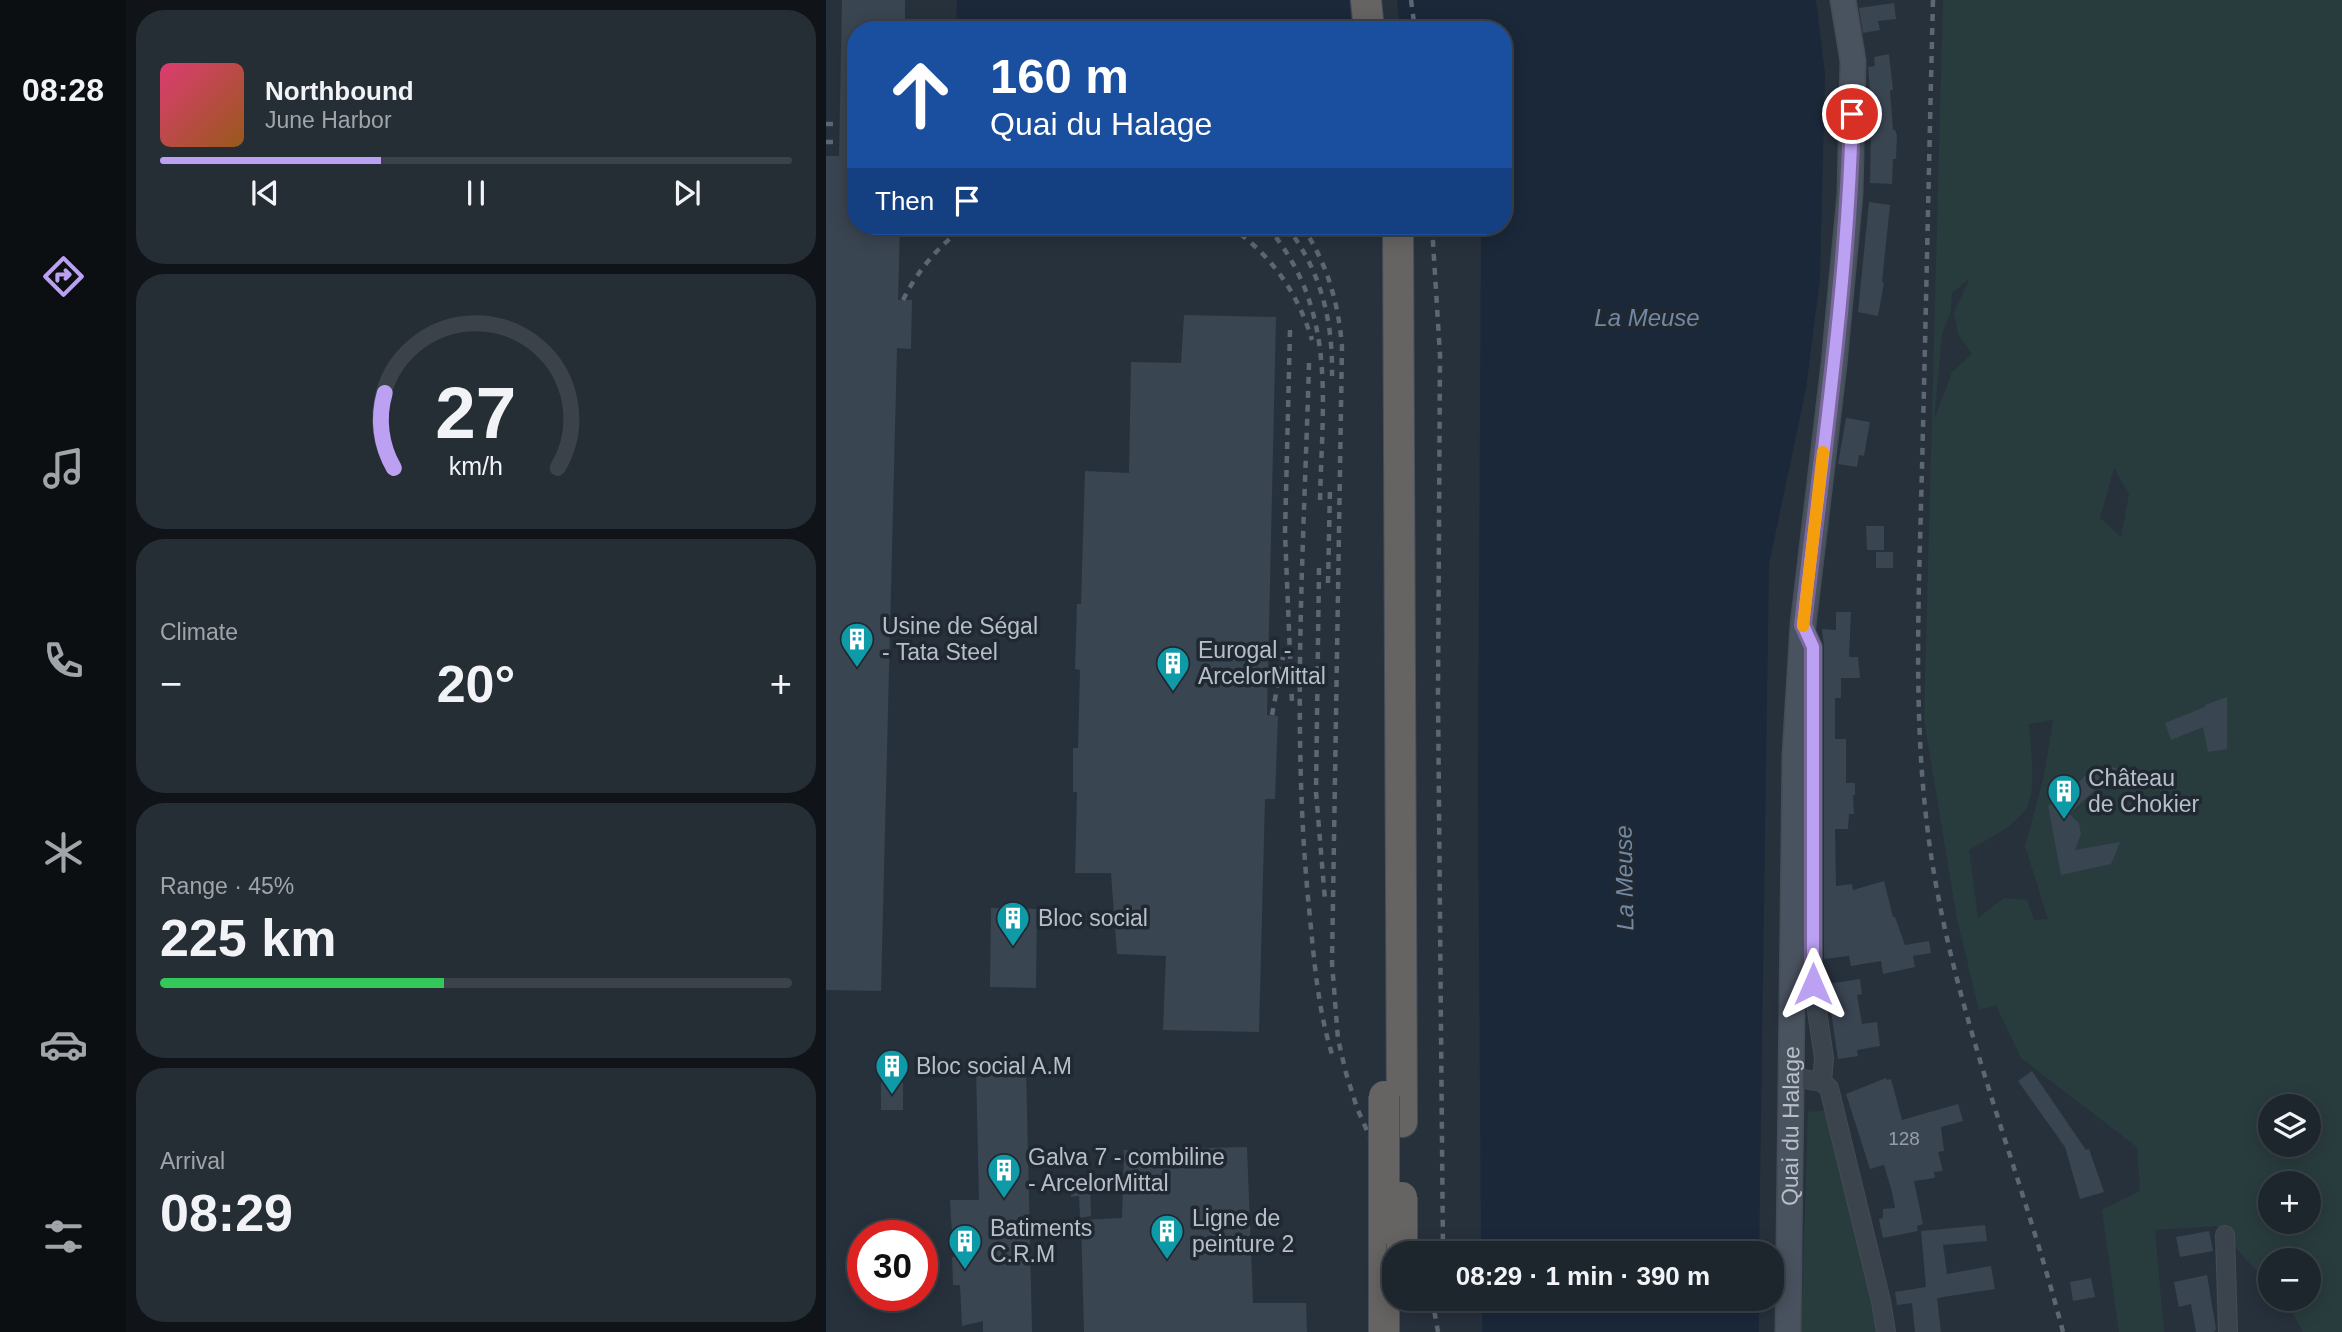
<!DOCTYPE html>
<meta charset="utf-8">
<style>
body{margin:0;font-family:Arial,sans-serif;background:#252d35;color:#f1f3f6;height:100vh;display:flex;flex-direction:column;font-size:26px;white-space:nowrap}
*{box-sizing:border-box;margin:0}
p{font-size:23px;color:#a0a5aa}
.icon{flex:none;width:38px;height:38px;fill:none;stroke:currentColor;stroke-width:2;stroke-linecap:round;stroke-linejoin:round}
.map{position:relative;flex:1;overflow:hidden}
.side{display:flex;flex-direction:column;gap:10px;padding:10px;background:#101419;width:700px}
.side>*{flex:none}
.top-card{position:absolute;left:21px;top:21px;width:665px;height:214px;border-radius:28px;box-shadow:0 4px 18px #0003,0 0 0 2px #3b4249;background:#1a4fa0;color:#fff;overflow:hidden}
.fabs{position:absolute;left:1432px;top:1094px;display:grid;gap:14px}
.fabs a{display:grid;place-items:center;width:63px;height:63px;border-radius:50%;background:#1d252d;box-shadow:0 4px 18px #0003,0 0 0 2px #3b4249;font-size:35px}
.speed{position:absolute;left:21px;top:1220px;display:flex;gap:14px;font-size:35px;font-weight:700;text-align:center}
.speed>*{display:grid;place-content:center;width:91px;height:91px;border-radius:50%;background:#1d252d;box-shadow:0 4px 18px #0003,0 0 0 2px #3b4249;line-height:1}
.speed .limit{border:10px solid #d22;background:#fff;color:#111}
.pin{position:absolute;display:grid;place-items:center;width:60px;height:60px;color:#fff;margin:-30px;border:4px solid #fff;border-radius:50%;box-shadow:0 2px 7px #0007}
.me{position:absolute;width:77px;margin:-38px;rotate:0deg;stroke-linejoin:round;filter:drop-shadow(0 0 5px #0008)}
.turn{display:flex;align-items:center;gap:24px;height:147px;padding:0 28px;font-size:32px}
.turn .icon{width:91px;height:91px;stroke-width:2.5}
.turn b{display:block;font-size:49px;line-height:60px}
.then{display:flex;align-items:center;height:66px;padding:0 28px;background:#0003;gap:14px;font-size:26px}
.big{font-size:52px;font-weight:600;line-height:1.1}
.side .tile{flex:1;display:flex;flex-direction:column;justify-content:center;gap:10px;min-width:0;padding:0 24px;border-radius:28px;background:#252d35}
.side .dial{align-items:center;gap:0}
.dial svg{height:182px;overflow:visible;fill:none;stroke:#3b4249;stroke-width:7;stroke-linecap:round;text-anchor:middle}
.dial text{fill:#f1f3f6;stroke:none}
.song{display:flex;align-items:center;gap:21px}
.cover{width:84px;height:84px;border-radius:10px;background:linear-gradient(135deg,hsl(340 70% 55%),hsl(30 70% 35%))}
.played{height:7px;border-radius:4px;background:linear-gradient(90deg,#bca0f2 35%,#3b4249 35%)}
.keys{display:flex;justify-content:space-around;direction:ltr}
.heat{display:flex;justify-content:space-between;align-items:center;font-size:38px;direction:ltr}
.charge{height:10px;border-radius:5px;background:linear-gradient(90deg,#34c759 45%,#3b4249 0)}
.trip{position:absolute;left:556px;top:1241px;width:402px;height:70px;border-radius:28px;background:#1d252d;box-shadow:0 4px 18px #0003,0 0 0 2px #3b4249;font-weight:600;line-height:70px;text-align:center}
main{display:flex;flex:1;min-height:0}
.menu{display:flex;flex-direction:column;width:126px;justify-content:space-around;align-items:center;background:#0c0f12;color:#a0a5aa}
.menu .icon{width:49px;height:49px}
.menu .on{color:#bca0f2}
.menu b{font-size:32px;color:#f1f3f6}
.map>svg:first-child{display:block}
.green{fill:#293c3d;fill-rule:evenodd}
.water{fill:#1b2839}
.pier{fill:#27313c}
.building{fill:#3a4552}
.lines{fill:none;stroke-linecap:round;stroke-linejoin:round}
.minor-casing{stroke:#444c56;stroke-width:20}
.secondary-casing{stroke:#444c56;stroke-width:27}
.trunk-casing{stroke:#464e58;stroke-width:32}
.minor{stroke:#3b434d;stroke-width:18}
.secondary{stroke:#49525f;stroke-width:24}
.trunk{stroke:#666462;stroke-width:30}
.rail{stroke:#5d6773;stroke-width:4.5;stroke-dasharray:7 7;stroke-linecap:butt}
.trunk-bridge-casing{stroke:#464e58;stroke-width:32;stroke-linecap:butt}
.trunk-bridge{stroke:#666462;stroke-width:30}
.route-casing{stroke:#7a689d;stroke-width:18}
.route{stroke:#bca0f2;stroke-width:12}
.slow{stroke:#f59e0b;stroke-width:12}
.labels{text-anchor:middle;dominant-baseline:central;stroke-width:7;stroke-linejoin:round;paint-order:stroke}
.number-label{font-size:19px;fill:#969ea9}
.poi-label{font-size:23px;fill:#b7bec8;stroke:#202832;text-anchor:start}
.street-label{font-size:23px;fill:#b7bec8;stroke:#202832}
.water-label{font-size:24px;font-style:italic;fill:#7389a3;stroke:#202832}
</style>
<main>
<nav class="menu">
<b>08:28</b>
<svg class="icon on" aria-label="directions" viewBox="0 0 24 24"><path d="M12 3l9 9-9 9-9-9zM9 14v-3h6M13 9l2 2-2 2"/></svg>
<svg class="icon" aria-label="music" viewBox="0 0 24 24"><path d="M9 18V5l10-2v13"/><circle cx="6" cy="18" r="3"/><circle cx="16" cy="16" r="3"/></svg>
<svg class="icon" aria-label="phone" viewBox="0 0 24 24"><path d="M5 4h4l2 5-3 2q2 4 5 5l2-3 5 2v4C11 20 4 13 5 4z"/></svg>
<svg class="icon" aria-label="climate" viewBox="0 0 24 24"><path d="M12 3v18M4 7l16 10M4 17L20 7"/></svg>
<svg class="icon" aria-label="car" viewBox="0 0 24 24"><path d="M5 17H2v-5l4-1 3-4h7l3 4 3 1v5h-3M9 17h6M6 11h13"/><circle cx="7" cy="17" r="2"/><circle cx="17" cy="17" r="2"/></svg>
<svg class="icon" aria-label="filters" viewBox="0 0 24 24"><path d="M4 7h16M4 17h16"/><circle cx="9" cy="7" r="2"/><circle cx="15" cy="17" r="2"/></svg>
</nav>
<section class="side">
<div class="tile">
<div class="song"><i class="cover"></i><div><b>Northbound</b><p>June Harbor</p></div></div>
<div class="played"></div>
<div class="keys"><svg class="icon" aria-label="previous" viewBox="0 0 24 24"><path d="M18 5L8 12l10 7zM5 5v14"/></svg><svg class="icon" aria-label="pause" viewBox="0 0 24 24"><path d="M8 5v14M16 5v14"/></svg><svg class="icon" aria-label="next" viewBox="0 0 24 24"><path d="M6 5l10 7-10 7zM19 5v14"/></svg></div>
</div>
<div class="tile dial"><svg viewBox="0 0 100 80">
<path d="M14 69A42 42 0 1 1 86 69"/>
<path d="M14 69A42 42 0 0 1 10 36" stroke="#bca0f2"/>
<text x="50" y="56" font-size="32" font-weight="700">27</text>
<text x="50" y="72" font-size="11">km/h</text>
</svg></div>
<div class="tile"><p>Climate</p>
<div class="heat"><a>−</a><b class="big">20°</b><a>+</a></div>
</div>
<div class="tile"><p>Range · 45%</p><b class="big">225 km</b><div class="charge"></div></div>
<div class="tile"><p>Arrival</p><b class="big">08:29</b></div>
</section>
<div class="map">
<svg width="1516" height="1332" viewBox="0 0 1516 1332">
<rect width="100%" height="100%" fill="#27313c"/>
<path class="green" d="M1117 0H1516V1332H1477L1465 1311 1455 1299 1482 1298V1260H1444V1286L1390 1226 1329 1230 1338 1332H1293L1276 1210 1314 1191 1311 1147 1195 1058 1170 1005 1153 1010 1131 919 1098 719ZM1144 278 1128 312 1132 334 1146 354 1126 372 1108 420 1116 334 1125 311 1126 293ZM1288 468 1303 494 1295 537 1274 518ZM1227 720 1218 776 1199 846 1222 919 1208 920 1201 900 1178 898 1152 918 1143 850C1162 838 1189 827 1201 807 1211 789 1204 745 1203 724ZM1444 1106H1482V1144H1444ZM1444 1183H1482V1222H1444Z
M1001 1110 1054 1332H975L982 1112Z"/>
<path class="water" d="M131 0H990L999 74 994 279 980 389 943 564 933 1253H655L652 784 655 226H677V30H542L521 22 515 27V30H130Z
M656 1299H933V1332H656Z"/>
<path class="pier" d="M523 0H571L574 30 526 28Z"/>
<path class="building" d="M16 0H79V30H30V226H74L72 300H86L85 349 71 348 55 991 0 990V156H13Z
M1068 3 1070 19 1052 21 1054 30 1037 33 1033 8Z
M1063 54 1067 90H1064L1067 130H1069L1071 135 1070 159H1067L1066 184 1044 183 1045 129H1048L1042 67 1049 66 1048 57Z
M1043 202 1064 205 1056 282 1058 283 1052 316 1032 312Z
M358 315 450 317 441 715 452 716 449 799H439L433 1032 337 1030 340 956 291 954 285 873H249L251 792H247V748H252L254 670 249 669 251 604H255L259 471 303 473 305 362 355 363Z
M1020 418 1044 422 1038 456 1033 455 1031 467 1012 464Z
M1040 526H1058V550H1041Z
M1050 552H1067V568H1050Z
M1010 612H1025L1023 657H1032L1034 678H1015V698H1009V739H1020V783H1029V795H1027L1028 814H1023L1022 829H1009L1010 886 1026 884 1027 890 1058 881 1067 917H1069L1079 945 1103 941 1105 953 1087 956 1089 967 1057 974 1055 961 1025 966 1023 956 998 959V647L996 629 1010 630Z
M1401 697V749L1382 752 1377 727 1345 740 1339 723 1379 707V705Z
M1286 767 1299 772 1302 780 1300 784 1292 786 1286 782 1267 792 1243 814 1253 823 1255 834 1249 850 1294 842 1285 864 1235 875 1222 805 1230 804 1263 772Z
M165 908 211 909 210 988 164 987Z
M1034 979 1036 994 1031 995 1036 1024 1051 1022 1054 1046 1031 1050 1032 1056 1012 1059 1001 984Z
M200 1066 206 1332H157V1321L136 1326 134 1285H127L126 1257 146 1255 126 1235 124 1200H153L150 1068Z
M1206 1071 1260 1150 1263 1149 1278 1192 1254 1199 1239 1147 1192 1081Z
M1060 1078 1061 1080 1065 1079 1076 1120 1132 1104 1137 1121 1115 1127 1118 1151 1112 1152 1117 1171 1108 1172 1109 1178 1088 1181 1097 1224 1091 1226 1092 1231 1057 1238 1053 1219 1057 1218V1209L1069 1208 1066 1192 1058 1165 1044 1169 1020 1094Z
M55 1082H77V1110H55Z
M421 1147 427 1303H480L481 1332H258L255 1220 296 1218 298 1150Z
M264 1181 265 1216 254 1218 253 1196 245 1197V1182Z
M1159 1225 1161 1241 1117 1245 1121 1274 1165 1266 1169 1289 1111 1298 1115 1332H1089L1086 1303 1071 1305 1069 1292 1100 1287 1095 1231Z
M1383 1231 1387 1251 1354 1257 1350 1237Z
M1381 1275 1390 1329 1388 1332H1370L1365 1304 1353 1307 1348 1282Z
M1265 1278 1269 1297 1247 1301 1244 1282Z"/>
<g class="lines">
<defs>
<path id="minor" d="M982 636 987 647V984L998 1058 996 1082
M966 1077 996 1082 1003 1088 1055 1301 1060 1332
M1399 1235 1402 1332"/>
<g id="secondary">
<path id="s1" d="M962 1332 969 755 977 625 1008 364 1024 194 1027 61 1017 0"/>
</g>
<path id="trunk" d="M540 0 543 30
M572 226 576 1122
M558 1229V1332"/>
</defs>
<use href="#minor" class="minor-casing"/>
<use href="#secondary" class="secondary-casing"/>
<use href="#trunk" class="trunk-casing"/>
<use href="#minor" class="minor"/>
<use href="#secondary" class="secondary"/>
<use href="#trunk" class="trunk"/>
<path class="rail" d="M585 0 589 30
M1107 0C1103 156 1100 312 1096 468 1093 594 1086 723 1104 848 1128 1015 1195 1170 1237 1332
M0 124H13
M0 142H13
M403 226C445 254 472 293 486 340
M441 226C512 310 496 400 494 501
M460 226C495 270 507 321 506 376
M476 226C501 263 512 301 516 346L506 963 512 1039 520 1073 531 1108 595 1253
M606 226 614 355 612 695 617 1253
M77 300C92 270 113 245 140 226
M464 330 459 533 466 703
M483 363C478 543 465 729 483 908 488 957 491 1006 506 1054
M493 568 490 792 499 900
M502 583 504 488
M446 715 457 657
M606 1298 612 1332"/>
<defs>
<path id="trunk-bridge" d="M558 1096V1229
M576 1197V1253"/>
</defs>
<use href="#trunk-bridge" class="trunk-bridge-casing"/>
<use href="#trunk-bridge" class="trunk-bridge"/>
</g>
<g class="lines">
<defs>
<path id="route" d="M987 984V647L977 625C996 455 1022 285 1026 114"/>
</defs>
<use href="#route" class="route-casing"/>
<use href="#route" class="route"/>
<path class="slow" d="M977 626 997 452"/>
</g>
<defs>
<symbol id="building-pin" viewBox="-11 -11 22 30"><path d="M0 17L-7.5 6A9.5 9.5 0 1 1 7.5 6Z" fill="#0f9aa8" stroke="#202832"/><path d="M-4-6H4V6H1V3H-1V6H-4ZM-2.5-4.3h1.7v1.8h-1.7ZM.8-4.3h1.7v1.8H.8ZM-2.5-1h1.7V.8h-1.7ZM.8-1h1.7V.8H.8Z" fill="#fff"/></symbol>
</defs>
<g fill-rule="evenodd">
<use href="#building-pin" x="12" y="620" width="38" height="52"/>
<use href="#building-pin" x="328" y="644" width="38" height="52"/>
<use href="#building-pin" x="1219" y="772" width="38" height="52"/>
<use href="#building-pin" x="168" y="899" width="38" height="52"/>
<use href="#building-pin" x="47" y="1047" width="38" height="52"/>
<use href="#building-pin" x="159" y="1151" width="38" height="52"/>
<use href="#building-pin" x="322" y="1212" width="38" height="52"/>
<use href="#building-pin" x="120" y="1222" width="38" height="52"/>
</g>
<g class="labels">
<g class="number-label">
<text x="1078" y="1138">128</text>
</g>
<g class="poi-label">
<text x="56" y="626">Usine de Ségal<tspan x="56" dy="26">- Tata Steel</tspan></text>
<text x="372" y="650">Eurogal -<tspan x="372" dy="26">ArcelorMittal</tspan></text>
<text x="1262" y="778">Château<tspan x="1262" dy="26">de Chokier</tspan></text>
<text x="212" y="918">Bloc social</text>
<text x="90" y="1066">Bloc social A.M</text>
<text x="202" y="1157">Galva 7 - combiline<tspan x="202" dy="26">- ArcelorMittal</tspan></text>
<text x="366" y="1218">Ligne de<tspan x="366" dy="26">peinture 2</tspan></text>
<text x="164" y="1228">Batiments<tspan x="164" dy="26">C.R.M</tspan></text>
</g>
<g class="street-label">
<text stroke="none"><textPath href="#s1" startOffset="206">Quai du Halage</textPath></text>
</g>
<g class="water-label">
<text x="821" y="317">La Meuse</text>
<text transform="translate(798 878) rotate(-91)">La Meuse</text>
</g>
</g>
</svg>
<div class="fabs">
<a><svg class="icon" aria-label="layers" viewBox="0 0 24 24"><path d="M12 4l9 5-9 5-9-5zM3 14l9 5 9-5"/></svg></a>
<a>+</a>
<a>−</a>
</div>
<div class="speed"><div class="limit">30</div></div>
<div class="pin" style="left:1026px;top:114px;background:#d93025"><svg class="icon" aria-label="arrive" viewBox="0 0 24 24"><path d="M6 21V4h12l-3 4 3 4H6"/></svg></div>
<svg class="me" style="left:987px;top:984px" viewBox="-20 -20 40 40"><path d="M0-17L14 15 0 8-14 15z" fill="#bca0f2" stroke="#fff" stroke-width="4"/></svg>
<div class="trip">08:29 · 1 min · 390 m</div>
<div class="top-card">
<div class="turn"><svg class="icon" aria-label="ahead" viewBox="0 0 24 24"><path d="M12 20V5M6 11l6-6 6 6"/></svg><div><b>160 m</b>Quai du Halage</div></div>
<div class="then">Then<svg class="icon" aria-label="arrive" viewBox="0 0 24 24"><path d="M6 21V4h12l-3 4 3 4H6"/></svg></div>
</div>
</div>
</main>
